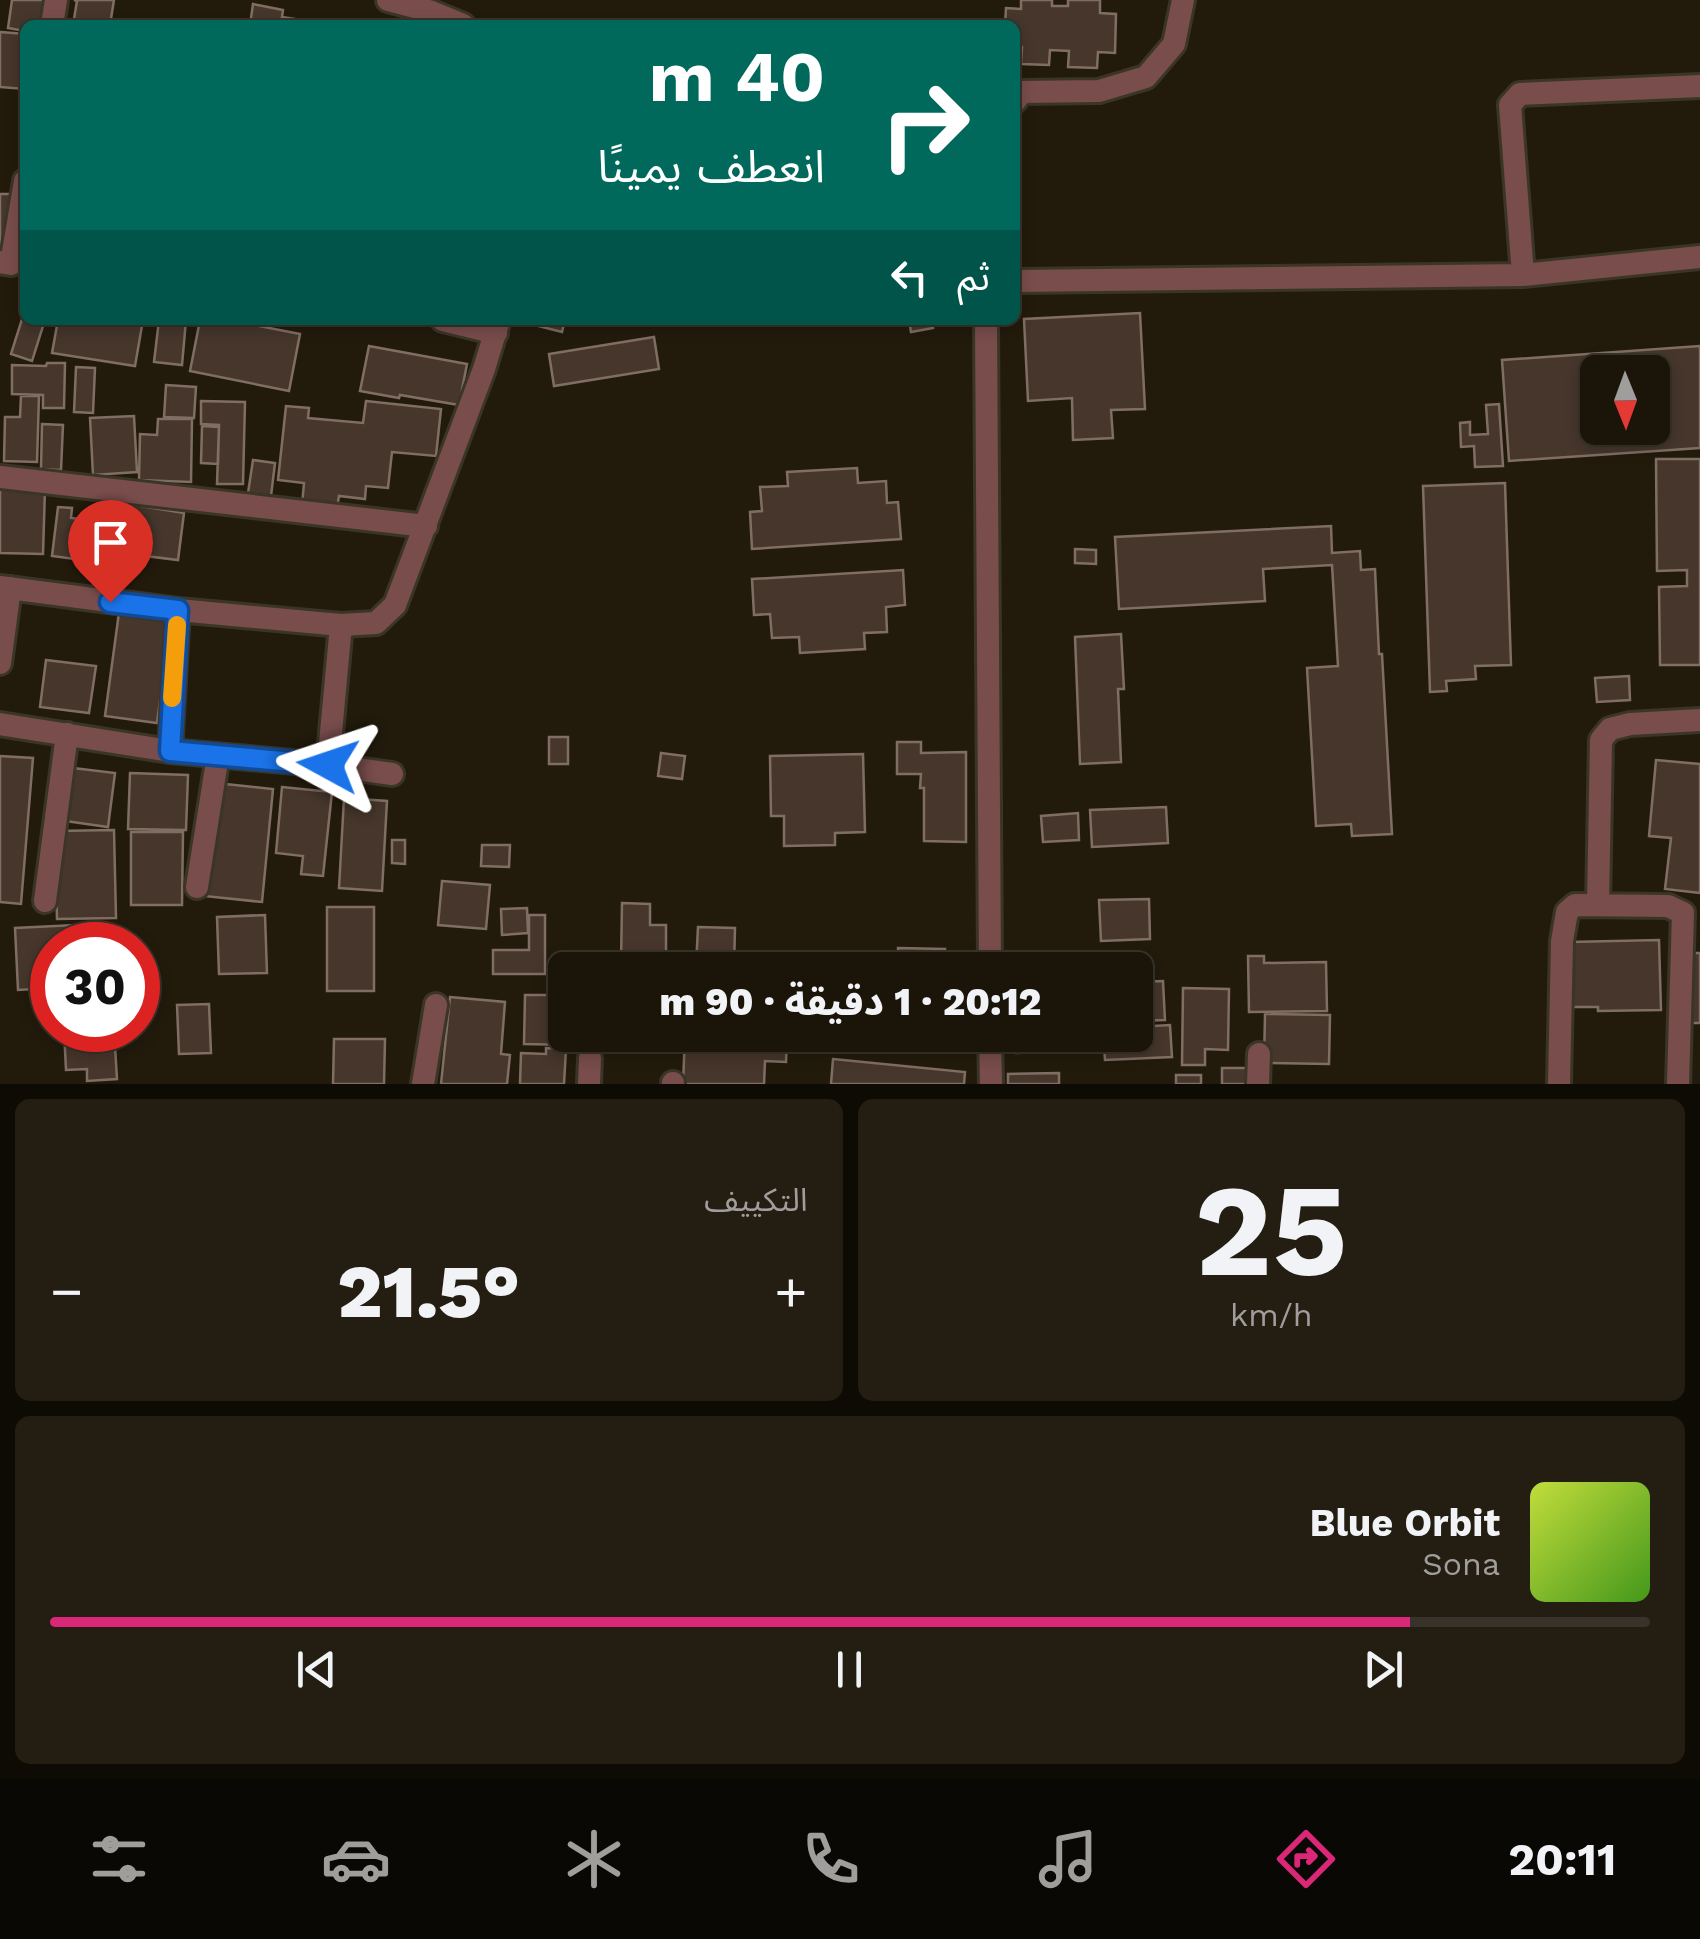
<!DOCTYPE html>
<html lang="ar">
<meta charset="utf-8">
<style>
body{margin:0;font-family:"Work Sans","Noto Sans Arabic",sans-serif;background:#231d12;color:#f1f3f6;direction:rtl;height:100vh;display:flex;flex-direction:column;font-size:38px;white-space:nowrap}
*{box-sizing:border-box;margin:0}
p{font-size:32px;color:#9f9e9c}
.icon{flex:none;width:55px;height:55px;fill:none;stroke:currentColor;stroke-width:2;stroke-linecap:round;stroke-linejoin:round}
.map{position:relative;height:1084px;overflow:hidden;direction:ltr}
.side{display:flex;flex-direction:column;gap:15px;padding:15px;background:#0e0b05;flex:1}
.side>*{flex:none}
.banner{position:absolute;left:20px;top:20px;width:1000px;height:305px;border-radius:15px;box-shadow:0 5px 15px #0003,0 0 0 2px #38332a;direction:rtl;background:#00695c;color:#fff;overflow:hidden}
.needle{width:65px;rotate:179deg}
.controls{position:absolute;left:1580px;top:355px;display:grid;gap:20px}
.controls a{display:grid;place-items:center;width:90px;height:90px;border-radius:15px;background:#1a1409;box-shadow:0 5px 15px #0003,0 0 0 2px #38332a;font-size:50px}
.speed{position:absolute;left:30px;top:922px;display:flex;gap:20px;font-size:50px;font-weight:700;text-align:center}
.speed>*{display:grid;place-content:center;width:130px;height:130px;border-radius:50%;background:#1a1409;box-shadow:0 5px 15px #0003,0 0 0 2px #38332a;line-height:1}
.speed .limit{border:15px solid #d22;background:#fff;color:#111}
.pin{position:absolute;display:grid;place-items:center;width:85px;height:85px;color:#fff;margin:-102px -42px;border-radius:50% 50% 50% 0;rotate:-45deg;box-shadow:0 0 10px #0007}
.pin .icon{rotate:45deg}
.me{position:absolute;width:110px;margin:-55px;rotate:275deg;stroke-linejoin:round;filter:drop-shadow(0 0 8px #0008)}
.turn{display:flex;align-items:center;gap:35px;height:210px;padding:0 30px;font-size:45px}
.turn .icon{width:130px;height:130px;stroke-width:2.5}
.turn b{display:block;font-size:70px;line-height:85px}
.then{display:flex;align-items:center;height:95px;padding:0 30px;background:#0003;gap:20px;font-size:38px}
.big{font-size:75px;font-weight:800;line-height:1.1}
.side .widget{flex:1;display:flex;flex-direction:column;justify-content:center;gap:15px;min-width:0;padding:0 35px;border-radius:15px;background:#231d12}
.side .dial{align-items:center;gap:0}
.dial b{font-size:130px;line-height:1}
.song{display:flex;align-items:center;gap:30px}
.cover{width:120px;height:120px;border-radius:15px;background:linear-gradient(135deg,hsl(70 70% 55%),hsl(100 70% 35%))}
.played{height:10px;border-radius:5px;background:linear-gradient(90deg,#db2777 85%,#38332a 85%)}
.keys{display:flex;justify-content:space-around;direction:ltr}
.heat{display:flex;justify-content:space-between;align-items:center;font-size:55px;direction:ltr}
.side .tiles{flex:1;display:grid;gap:15px;grid-template-columns:1fr 1fr}
.widget:last-child{grid-column:span 2}
.trip{position:absolute;left:548px;top:952px;width:605px;height:100px;border-radius:15px;background:#1a1409;box-shadow:0 5px 15px #0003,0 0 0 2px #38332a;font-weight:800;line-height:100px;text-align:center;direction:rtl}
.dock{display:flex;height:160px;justify-content:space-around;align-items:center;background:#0a0804;color:#9f9e9c}
.dock .icon{width:70px;height:70px}
.dock .selected{color:#db2777}
.dock b{font-size:45px;color:#f1f3f6}
.map>svg:first-child{display:block}
.building{fill:#46362c;stroke:#816e63;stroke-width:2.5;fill-rule:evenodd}
.lines{fill:none;stroke-linecap:round;stroke-linejoin:round}
.minor-casing{stroke:#3b3526;stroke-width:28}
.minor{stroke:#784d4c;stroke-width:22}
.route-casing{stroke:#114b97;stroke-width:25}
.route{stroke:#1a73e8;stroke-width:18}
.slow{stroke:#f59e0b;stroke-width:18}
</style>
<div class="map">
<svg width="1700" height="1084" viewBox="0 0 1700 1084">
<rect width="100%" height="100%" fill="#221b0c"/>
<path class="building" d="M12 0H44L40 25H25V31L8 28Z
M74 0H114L110 25H73L77 1Z
M1021 0H1052V6H1068V0H1100V13L1116 14 1115 53 1098 52 1097 68 1068 67 1069 51 1050 50 1049 65 1021 64 1022 47H1015V25H1005L1006 8 1021 9Z
M253 4 283 10 282 17 295 19 294 25H250Z
M0 32 25 34V89L0 87Z
M0 194H12L11 250 0 249Z
M1140 313 1145 409 1111 410 1113 438 1073 440 1072 398 1028 401 1024 319Z
M22 319 43 326 32 361 11 354Z
M58 320H143L135 366 52 353Z
M159 320H186L182 365 154 362Z
M200 320H228L300 334 289 391 190 371Z
M536 320H565L562 332 534 325Z
M909 320H932L933 328 911 332Z
M654 337 659 369 554 386 549 354Z
M369 346 467 364 459 405 400 395 399 398 360 391Z
M1700 346V448L1509 461 1502 360ZM1598 372H1652V428H1598Z
M47 363H65L64 408H43V395L12 394V365L46 366Z
M76 367 95 368 93 413 74 412Z
M166 385 196 387 194 418 164 417Z
M21 396H39L37 462 4 461 5 417H20Z
M201 401 245 402 243 484H217L219 425 201 424Z
M366 401 441 409 436 456 392 452 388 488 366 486 365 499 339 496 337 508 302 505 304 483 278 480 286 406 309 408 308 418 363 423Z
M1499 404 1503 466 1475 467 1474 446 1461 447 1460 423 1470 422V435L1488 434 1486 405Z
M134 416 137 472 93 475 90 418Z
M158 419H192L191 482 139 480 140 434 157 435Z
M42 424 63 425 61 470 41 469Z
M202 426 219 427 218 464 201 463Z
M1656 459H1700V665H1660L1659 587 1687 586V570L1657 571Z
M253 460 275 463 271 496 248 493Z
M857 468 858 483 886 481 887 503 898 502 901 539 752 549 750 512 762 511 760 487 788 486 787 472Z
M1505 483 1511 665 1475 666 1476 679 1446 681 1447 691 1430 692 1423 486Z
M0 488 45 489 43 554 0 553Z
M98 499 184 513 178 560 121 553 120 565 52 556 58 507 72 508 71 518 95 521Z
M1331 526 1332 553 1360 551 1361 570 1375 569 1379 654H1382L1392 834 1352 836 1351 824 1316 826 1307 668 1338 666 1332 565 1263 569 1265 601 1119 609 1115 537Z
M1075 549 1096 550V564L1075 563Z
M903 570 905 605 886 607 887 632 864 633 865 649 800 653 799 637 772 638 770 614 754 615 752 579Z
M120 605 172 612 157 723 105 716Z
M1121 634 1124 689H1118L1121 762 1080 764 1075 637Z
M46 660 96 666 89 713 40 707Z
M1629 676 1630 700 1597 702 1595 678Z
M549 737H568V764H549Z
M897 742H921V753L966 752V842L924 841V788H920L921 774H897Z
M661 753 685 756 682 779 658 776Z
M863 754 865 832 835 833V845L784 846V816H771L770 756Z
M0 756 33 758 21 904 0 902Z
M1656 760 1700 764V893L1665 889 1671 838 1649 836Z
M65 767 115 773 108 827 58 820Z
M130 773 188 775 186 830 128 829Z
M216 783 273 789 262 902 204 896Z
M282 787 332 792 323 876 301 874 303 856 276 853Z
M344 798 387 801 382 891 339 888Z
M1166 807 1168 843 1092 847 1090 810Z
M1078 813 1079 840 1043 842 1041 816Z
M114 830 116 918 57 919 55 831Z
M131 832H183L182 905H131Z
M392 840H405V864L392 863Z
M482 845H510L509 867 481 866Z
M442 881 490 885 486 929 438 925Z
M1149 899 1150 939 1101 941 1099 900Z
M622 903 650 904V925H666V970H633V964L621 963Z
M327 907H374V991H327Z
M527 908 528 933 502 935 501 909Z
M265 915 267 973 219 974 217 917Z
M529 915H545V974H493V950H529Z
M75 925 76 945H52V988L18 990 15 928Z
M698 927 735 928 734 968 696 966Z
M1659 940 1661 1010 1598 1011V1007H1570L1569 942Z
M898 948 945 949V970H898Z
M946 953 970 954V970H946Z
M1687 953H1700V1023H1685Z
M1248 956H1264V963L1326 962 1327 1011 1249 1012Z
M1011 963 1087 966V970H1010Z
M1163 981 1165 1020 1135 1021V982Z
M1183 988 1229 989 1228 1050 1205 1049V1065H1182Z
M525 995H565V1035H594V1040H573V1045L524 1044Z
M450 997 505 1002 501 1054 510 1055 507 1084H441Z
M209 1004 211 1053 179 1054 177 1005Z
M1265 1014 1330 1015 1329 1064 1264 1063Z
M1170 1025 1172 1057 1105 1060 1103 1035H1135V1027Z
M64 1030H114L117 1079 87 1081V1069L66 1070Z
M685 1035 726 1039 727 1035 787 1038 786 1062 765 1061 764 1084H683Z
M1015 1035H1090L1091 1050 1016 1053Z
M334 1039H385L384 1084H333Z
M546 1048 566 1049 564 1084H520L521 1053 546 1054Z
M833 1059 965 1072 964 1084H831Z
M1222 1068H1248L1247 1084H1222Z
M1059 1073V1084H1008V1074Z
M1176 1075H1201V1084H1176Z"/>
<g class="lines">
<defs>
<path id="minor" d="M388 0 429 11 463 25
M52 25 56 0
M1015 101 1022 92 1099 91 1146 77 1174 44 1183 0
M0 262 11 264 25 181
M1523 275 1510 105 1520 94 1700 86
M1015 281 1523 275 1700 257
M443 320 496 333
M986 320 990 970
M0 477 426 526
M0 587 178 610 341 625 376 623 395 605 484 369 499 320
M0 663 10 588
M0 724 170 751 328 765 392 774
M170 751 178 610
M328 765 341 625
M197 887 218 755
M45 901 67 734
M1598 905 1601 740 1610 729 1630 724 1700 720
M990 1035 991 1084
M673 1083V1084
M423 1084 436 1005
M589 1084 590 1058
M1258 1084 1259 1054
M1559 1084 1562 941 1567 912 1575 905 1668 906 1683 913 1678 1084"/>
</defs>
<use href="#minor" class="minor-casing"/>
<use href="#minor" class="minor"/>
</g>
<g class="lines">
<defs>
<path id="route" d="M110 602 178 610 170 751 328 765"/>
</defs>
<use href="#route" class="route-casing"/>
<use href="#route" class="route"/>
<path class="slow" d="M172 698 177 625"/>
</g>
</svg>
<div class="controls">
<a><svg class="needle" viewBox="-14 -14 28 28"><path d="M0-13l5 13h-10z" fill="#e53935"/><path d="M0 13l5-13h-10z" fill="#9f9e9c"/></svg></a>
</div>
<div class="speed"><div class="limit">30</div></div>
<div class="pin" style="left:110px;top:602px;background:#d93025"><svg class="icon" aria-label="arrive" viewBox="0 0 24 24"><path d="M6 21V4h12l-3 4 3 4H6"/></svg></div>
<svg class="me" style="left:328px;top:765px" viewBox="-20 -20 40 40"><path d="M0-17L14 15 0 8-14 15z" fill="#1a73e8" stroke="#fff" stroke-width="4"/></svg>
<div class="trip">20:12 · 1 دقيقة · 90 m</div>
<div class="banner">
<div class="turn"><svg class="icon" aria-label="right" viewBox="0 0 24 24"><path d="M7 20v-9h11M14 6l5 5-5 5"/></svg><div><b>40 m</b>انعطف يمينًا</div></div>
<div class="then">ثم<svg class="icon" aria-label="left" viewBox="0 0 24 24"><path d="M17 20v-9H6M10 6l-5 5 5 5"/></svg></div>
</div>
</div>
<section class="side">
<div class="tiles">
<div class="widget dial"><b>25</b><p>km/h</p></div>
<div class="widget"><p>التكييف</p>
<div class="heat"><a>−</a><b class="big">21.5°</b><a>+</a></div>
</div>
<div class="widget">
<div class="song"><i class="cover"></i><div><b>Blue Orbit</b><p>Sona</p></div></div>
<div class="played"></div>
<div class="keys"><svg class="icon" aria-label="previous" viewBox="0 0 24 24"><path d="M18 5L8 12l10 7zM5 5v14"/></svg><svg class="icon" aria-label="pause" viewBox="0 0 24 24"><path d="M8 5v14M16 5v14"/></svg><svg class="icon" aria-label="next" viewBox="0 0 24 24"><path d="M6 5l10 7-10 7zM19 5v14"/></svg></div>
</div>
</div>
</section>
<nav class="dock">
<b>20:11</b>
<svg class="icon selected" aria-label="directions" viewBox="0 0 24 24"><path d="M12 3l9 9-9 9-9-9zM9 14v-3h6M13 9l2 2-2 2"/></svg>
<svg class="icon" aria-label="music" viewBox="0 0 24 24"><path d="M9 18V5l10-2v13"/><circle cx="6" cy="18" r="3"/><circle cx="16" cy="16" r="3"/></svg>
<svg class="icon" aria-label="phone" viewBox="0 0 24 24"><path d="M5 4h4l2 5-3 2q2 4 5 5l2-3 5 2v4C11 20 4 13 5 4z"/></svg>
<svg class="icon" aria-label="climate" viewBox="0 0 24 24"><path d="M12 3v18M4 7l16 10M4 17L20 7"/></svg>
<svg class="icon" aria-label="car" viewBox="0 0 24 24"><path d="M5 17H2v-5l4-1 3-4h7l3 4 3 1v5h-3M9 17h6M6 11h13"/><circle cx="7" cy="17" r="2"/><circle cx="17" cy="17" r="2"/></svg>
<svg class="icon" aria-label="filters" viewBox="0 0 24 24"><path d="M4 7h16M4 17h16"/><circle cx="9" cy="7" r="2"/><circle cx="15" cy="17" r="2"/></svg>
</nav>
